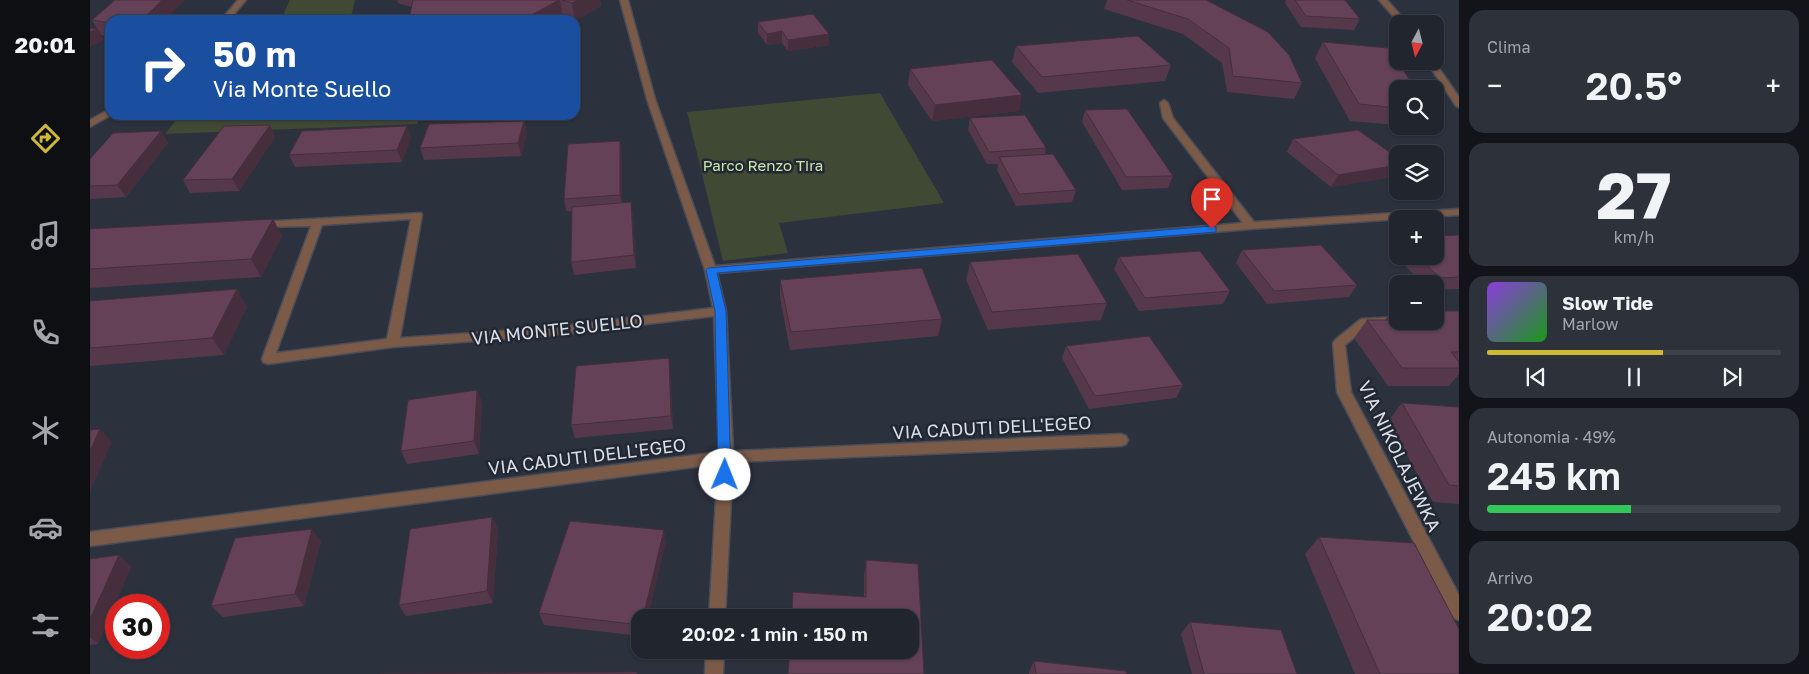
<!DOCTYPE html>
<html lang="it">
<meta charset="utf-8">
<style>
body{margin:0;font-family:"Golos Text",sans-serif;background:#2d313a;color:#f1f3f6;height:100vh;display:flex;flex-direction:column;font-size:19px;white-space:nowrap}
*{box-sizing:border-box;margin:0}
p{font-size:16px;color:#a2a5aa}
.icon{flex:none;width:28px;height:28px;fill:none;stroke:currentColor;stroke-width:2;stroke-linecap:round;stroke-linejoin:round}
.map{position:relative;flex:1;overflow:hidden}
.details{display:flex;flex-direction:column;gap:10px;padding:10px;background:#121419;width:350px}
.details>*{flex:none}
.top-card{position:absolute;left:15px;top:15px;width:475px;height:105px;border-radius:15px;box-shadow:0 1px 4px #0004,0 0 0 1px #3e424a;background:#1a4fa0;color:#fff;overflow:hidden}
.needle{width:32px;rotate:187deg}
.controls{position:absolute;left:1299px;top:15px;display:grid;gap:10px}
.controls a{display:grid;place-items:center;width:55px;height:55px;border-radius:10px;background:#21252e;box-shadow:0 1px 4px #0004,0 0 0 1px #3e424a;font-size:25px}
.speed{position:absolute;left:15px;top:594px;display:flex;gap:10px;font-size:25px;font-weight:700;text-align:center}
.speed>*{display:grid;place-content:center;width:65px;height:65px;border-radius:50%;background:#21252e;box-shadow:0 1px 4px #0004,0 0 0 1px #3e424a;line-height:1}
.speed .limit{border:8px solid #d22;background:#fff;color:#111}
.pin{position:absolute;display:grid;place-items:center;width:42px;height:42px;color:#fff;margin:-51px -21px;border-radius:50% 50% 50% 0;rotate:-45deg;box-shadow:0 0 5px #0007}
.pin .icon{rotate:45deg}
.me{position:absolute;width:55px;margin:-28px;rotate:1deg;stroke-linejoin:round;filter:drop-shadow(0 0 4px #0008)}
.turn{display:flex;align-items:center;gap:18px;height:105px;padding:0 25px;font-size:22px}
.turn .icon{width:65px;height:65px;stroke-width:2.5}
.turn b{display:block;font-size:35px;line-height:42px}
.big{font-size:38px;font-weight:600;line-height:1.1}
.details .widget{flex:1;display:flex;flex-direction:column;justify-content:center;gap:8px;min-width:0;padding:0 18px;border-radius:15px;background:#2d313a}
.details .dial{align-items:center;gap:0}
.dial b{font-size:65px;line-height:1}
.song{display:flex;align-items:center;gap:15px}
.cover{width:60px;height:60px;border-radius:8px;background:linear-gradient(135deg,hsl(270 70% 55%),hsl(120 70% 35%))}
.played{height:5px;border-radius:2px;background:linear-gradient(90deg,#ceb837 60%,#3e424a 60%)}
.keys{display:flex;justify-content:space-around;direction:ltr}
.heat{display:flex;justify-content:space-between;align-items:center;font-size:28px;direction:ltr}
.charge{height:8px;border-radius:4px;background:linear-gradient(90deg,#34c759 49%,#3e424a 0)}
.trip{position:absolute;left:541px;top:609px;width:288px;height:50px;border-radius:15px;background:#21252e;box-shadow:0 1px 4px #0004,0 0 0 1px #3e424a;font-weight:600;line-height:50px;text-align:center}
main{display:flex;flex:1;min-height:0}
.tab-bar{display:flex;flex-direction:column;width:90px;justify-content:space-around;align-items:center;background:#0d0f12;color:#a2a5aa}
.tab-bar .icon{width:35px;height:35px}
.tab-bar .on{color:#ceb837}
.tab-bar b{font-size:22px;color:#f1f3f6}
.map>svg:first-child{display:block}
.green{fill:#3f4934}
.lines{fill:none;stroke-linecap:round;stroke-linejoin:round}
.minor-casing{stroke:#484d59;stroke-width:3}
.tertiary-casing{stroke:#484d59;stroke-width:3}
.minor{fill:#7c5a48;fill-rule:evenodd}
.tertiary{fill:#7c5a48;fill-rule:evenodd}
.wall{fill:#56384b}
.shaded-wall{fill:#462e3d}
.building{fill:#644157;stroke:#462e3d}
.route{fill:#1a73e8;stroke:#114b97}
.labels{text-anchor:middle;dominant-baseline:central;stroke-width:5;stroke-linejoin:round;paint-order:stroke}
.far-park-label{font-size:15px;fill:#cce8a9;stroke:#222734}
.street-label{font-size:18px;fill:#d9dde5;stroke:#222734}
</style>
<main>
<nav class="tab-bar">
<b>20:01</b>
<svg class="icon on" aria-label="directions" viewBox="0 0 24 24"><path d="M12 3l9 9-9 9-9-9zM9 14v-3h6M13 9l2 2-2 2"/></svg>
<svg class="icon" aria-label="music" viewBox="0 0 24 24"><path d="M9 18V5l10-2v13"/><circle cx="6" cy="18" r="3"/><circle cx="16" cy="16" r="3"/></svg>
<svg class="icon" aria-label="phone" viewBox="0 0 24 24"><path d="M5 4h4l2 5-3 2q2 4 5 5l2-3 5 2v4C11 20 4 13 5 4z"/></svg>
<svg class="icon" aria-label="climate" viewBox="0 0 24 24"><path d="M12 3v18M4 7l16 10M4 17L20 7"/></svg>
<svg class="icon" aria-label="car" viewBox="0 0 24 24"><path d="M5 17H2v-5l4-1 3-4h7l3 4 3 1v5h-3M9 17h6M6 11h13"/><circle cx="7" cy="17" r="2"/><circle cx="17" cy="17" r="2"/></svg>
<svg class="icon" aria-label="filters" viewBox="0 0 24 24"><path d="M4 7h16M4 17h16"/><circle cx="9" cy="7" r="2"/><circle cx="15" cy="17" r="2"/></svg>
</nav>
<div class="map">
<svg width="1369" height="674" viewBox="0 0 1369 674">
<rect width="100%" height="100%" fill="#2c313e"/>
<path class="green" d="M200 0H265L260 20H191Z
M790 93 854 203 689 223 698 253 633 261 597 112Z
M90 115H331L327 124 75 134Z"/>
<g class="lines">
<defs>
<path id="minor" d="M530 0H538L565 99 625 266 1153 223 1073 118 1070 103 1074 100 1078 103 1083 118 1164 222 1369 209V215L1161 229 627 273 636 311 643 451 1031 434 1036 436 1038 440 1036 444 1031 446 643 462 635 618H619L628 464 0 546V532L629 452 624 316 456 336 303 347 178 364 173 362 172 359 221 226 164 227 163 225 168 222 331 213 332 215 310 338 456 328 623 308 615 270 557 99ZM321 219 297 339 186 353 232 225Z
M1289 0H1297L1318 24H1310Z
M1336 61H1344L1369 97V107L1366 106Z
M1308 317V321H1314L1312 324 1278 326 1255 345 1261 392 1369 595V620L1363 618 1247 392 1243 343 1245 340 1271 319Z
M616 650H634L633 674H615Z"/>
<path id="tertiary" d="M148 0H156L139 20H131Z
M20 109 21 115 0 127V120Z"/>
</defs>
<use href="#minor" class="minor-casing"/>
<use href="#tertiary" class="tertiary-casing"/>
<use href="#minor" class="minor"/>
<use href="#tertiary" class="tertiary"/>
</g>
<path class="wall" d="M307 0H510L511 6 485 21V20H482L473 17 469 20H319L321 9V7L308 3Z
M1017 0H1116L1212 83 1204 99 1137 92 1132 63 1093 34 1014 9Z
M1196 0H1255L1270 19 1264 30 1211 27 1195 3Z
M2 20H20V37L11 35Z
M668 22 739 45 698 51 692 43 677 45 668 33Z
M1233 42 1308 89V125L1260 121 1225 58Z
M926 46 1081 65 1075 81 948 93 922 62Z
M820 69 929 111 842 121 818 85Z
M995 110 1083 176 1078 188 1032 190 992 122Z
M880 118 956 148 955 155 986 190 982 202 926 206 907 170 908 164H897L878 130Z
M434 121 437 133 431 156 334 160 330 148Z
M180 125 185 137 149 191 100 193 93 180Z
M71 131 78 143 36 197 0 199V159Z
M321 138 312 162 205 167 199 155Z
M1203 139 1308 176 1241 187 1197 152Z
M532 153V203L543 214 546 268 484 275 481 262 482 211H476L474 199Z
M183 219 192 236 171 277 0 288V229Z
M1369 235V289L1345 290V284H1333L1302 252 1308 243V256H1345Z
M1152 250 1267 285 1259 297 1177 304 1146 263Z
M1029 257 1140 291 1133 304 1049 311 1024 269Z
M880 262 1017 303 1011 320 898 330 876 280Z
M690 280 852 319 848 336 700 350 690 298Z
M147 289 157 307 134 355 0 366V301Z
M1301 311H1369V374L1359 386H1298L1264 338 1277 320H1295Z
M976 346 1093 385 1086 398 999 409 972 358Z
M580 371 583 429 485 438 481 425Z
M387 390 392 403 389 454 317 464 311 451Z
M1312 403 1369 407V504L1343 502 1298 421Z
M402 517 408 529 403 603 316 616 309 605Z
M1229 537 1369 674H1265L1215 554Z
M231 541 214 606 133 617 121 606Z
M576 542 550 618V636L454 625 449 613Z
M29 555 41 567 8 644 0 645V559Z
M776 560 834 674 774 597V577Z
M1100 622 1207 674H1102L1091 634Z
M944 661 1037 674H939V672Z"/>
<path class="shaded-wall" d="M72 0H95L75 20H52Z
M469 0H470L473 17 469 20H432Z
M487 0H510L511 6 485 21 482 3Z
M402 16 403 20H393Z
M7 29 14 40 0 47V32Z
M692 31V43L677 45V34Z
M739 34V45L698 51V40Z
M932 95 929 111 842 121 845 105Z
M434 121 437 133 431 156 428 143Z
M180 125 185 137 149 191 142 179Z
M317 126 321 138 312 162 307 150Z
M71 131 78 143 36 197 27 185Z
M530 141 532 153V207L530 195Z
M1308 165V176L1241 187 1248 175Z
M541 202 543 214 546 268 544 255Z
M183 219 192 236 171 277 161 259Z
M147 289 157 307 134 355 122 338Z
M579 358 580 371 583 429 581 416Z
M387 390 392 403 389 454 384 441Z
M10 429 22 442 0 492V451Z
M402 517 408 529 403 603 397 591Z
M222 529 231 541 214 606 205 594Z
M574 530 576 542 558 618H553Z
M29 555 41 567 8 644 0 637V619Z"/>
<path class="building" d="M25 0H72L52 20H20V23L2 20Z
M323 0H469L432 20H418L402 16 393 20 385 19 370 20H322L319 19Z
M472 0H487L482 3Z
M1037 0H1116L1178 32 1199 55 1212 83 1143 76 1139 48 1098 19Z
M1205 0H1255L1270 19 1216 16Z
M723 14 739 34 698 40 692 31 677 34 668 22Z
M0 28 7 29 0 32Z
M1048 36 1081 65 952 77 926 46Z
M1233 42 1298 48 1326 89H1308V108L1269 104Z
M902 60 932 95 845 105 820 69Z
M1037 109 1083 176 1036 177 995 110Z
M935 115 956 148 899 152 880 118Z
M434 121 428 143 330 148 339 124Z
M180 125 142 179 93 180 134 126Z
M317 126 307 150 199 155 212 131Z
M1268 130 1308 158V165L1248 175 1203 139Z
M71 131 27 185 0 186V159L23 133Z
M530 141V195L474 199 478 144Z
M963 154 986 190 929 194 909 157Z
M541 202 544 255 481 262 482 207Z
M183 219 161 259 0 269V229Z
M1369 235V277L1350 278 1328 256H1345V236Z
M1231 245 1267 285 1184 291 1152 250Z
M1110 251 1140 291 1055 298 1029 257Z
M988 254 1017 303 902 312 880 262Z
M832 268 852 319 701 332 690 280Z
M147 289 122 338 0 348V301Z
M1301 311H1308V320Z
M1345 311H1369V352H1361L1369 362V368H1312L1277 320H1308V321H1345Z
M1059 336 1093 385 1005 396 976 346Z
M579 358 581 416 481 425 486 366Z
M387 390 384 441 311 451 318 400Z
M1312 403 1369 407V486L1359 485Z
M10 429 0 451V430Z
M402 517 397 591 309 605 320 529Z
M480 521 574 530 553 618H550V625L449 613Z
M222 529 205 594 121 606 145 538Z
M1229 537 1324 543 1369 629V674H1290Z
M29 555 0 619V559Z
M776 560 828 564 834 674H698L700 650H820V618H702L703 592 776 597Z
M1100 622 1191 630 1207 674H1114Z
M944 661 1036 671 1037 674H946Z
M547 672V674H290Z"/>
<path class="route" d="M1122 226 1126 227V232L627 273 636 311 641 475 639 479 635 481 630 479 628 475 625 311 616 270 618 268Z"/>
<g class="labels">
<g class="far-park-label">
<text x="673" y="165">Parco Renzo Tira</text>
</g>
<g class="street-label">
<text transform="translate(467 329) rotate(-6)">VIA MONTE SUELLO</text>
<text transform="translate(902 427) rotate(-3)">VIA CADUTI DELL'EGEO</text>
<text transform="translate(497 456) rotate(-7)">VIA CADUTI DELL'EGEO</text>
<text transform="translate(1310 456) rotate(64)">VIA NIKOLAJEWKA</text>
</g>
</g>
</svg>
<div class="controls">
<a><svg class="needle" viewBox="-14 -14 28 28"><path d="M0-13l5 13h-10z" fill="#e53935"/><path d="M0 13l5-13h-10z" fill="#a2a5aa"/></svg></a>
<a><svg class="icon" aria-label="search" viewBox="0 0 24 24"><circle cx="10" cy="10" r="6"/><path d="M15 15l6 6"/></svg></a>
<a><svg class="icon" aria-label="layers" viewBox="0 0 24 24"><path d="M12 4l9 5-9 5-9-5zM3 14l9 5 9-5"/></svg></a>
<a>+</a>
<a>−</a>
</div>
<div class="speed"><div class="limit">30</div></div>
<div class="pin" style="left:1122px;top:229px;background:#d93025"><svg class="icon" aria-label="arrive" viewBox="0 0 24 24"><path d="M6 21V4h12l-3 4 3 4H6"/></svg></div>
<svg class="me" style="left:635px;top:475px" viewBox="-20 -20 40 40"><circle r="19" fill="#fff"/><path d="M0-13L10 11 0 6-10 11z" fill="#1a73e8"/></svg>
<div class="trip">20:02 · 1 min · 150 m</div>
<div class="top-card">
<div class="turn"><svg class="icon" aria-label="right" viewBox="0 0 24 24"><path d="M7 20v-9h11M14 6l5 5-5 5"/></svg><div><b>50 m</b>Via Monte Suello</div></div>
</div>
</div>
<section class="details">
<div class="widget"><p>Clima</p>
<div class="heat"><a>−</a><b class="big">20.5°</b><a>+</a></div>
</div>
<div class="widget dial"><b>27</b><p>km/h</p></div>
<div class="widget">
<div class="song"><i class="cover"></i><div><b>Slow Tide</b><p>Marlow</p></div></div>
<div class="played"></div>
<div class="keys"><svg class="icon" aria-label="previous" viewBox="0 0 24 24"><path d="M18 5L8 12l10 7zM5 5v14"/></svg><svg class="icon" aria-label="pause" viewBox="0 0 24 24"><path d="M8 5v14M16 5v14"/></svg><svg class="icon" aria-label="next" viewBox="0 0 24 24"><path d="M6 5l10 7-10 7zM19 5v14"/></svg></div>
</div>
<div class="widget"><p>Autonomia · 49%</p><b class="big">245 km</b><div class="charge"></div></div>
<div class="widget"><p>Arrivo</p><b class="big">20:02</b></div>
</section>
</main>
